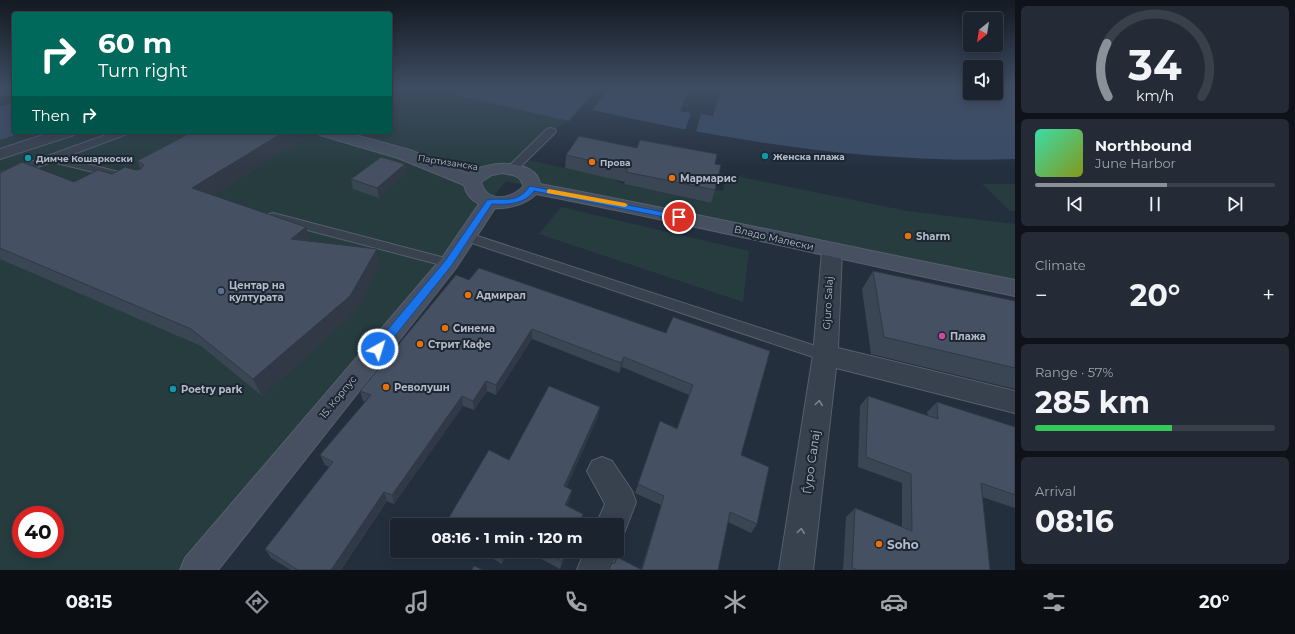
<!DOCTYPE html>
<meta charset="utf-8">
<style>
body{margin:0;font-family:Montserrat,sans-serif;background:#242b36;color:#f1f3f6;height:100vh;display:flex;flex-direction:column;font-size:15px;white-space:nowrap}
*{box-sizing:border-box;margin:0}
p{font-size:13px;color:#a0a4aa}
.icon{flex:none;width:22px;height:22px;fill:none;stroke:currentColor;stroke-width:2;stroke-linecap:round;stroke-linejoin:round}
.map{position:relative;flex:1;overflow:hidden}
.details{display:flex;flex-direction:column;gap:6px;padding:6px;background:#0f1319;width:280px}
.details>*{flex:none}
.hud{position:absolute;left:12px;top:12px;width:380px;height:122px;border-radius:4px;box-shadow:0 2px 10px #0003,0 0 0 1px #39404a;background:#00695c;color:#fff;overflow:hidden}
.needle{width:26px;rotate:210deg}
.tools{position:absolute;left:963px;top:12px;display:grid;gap:8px}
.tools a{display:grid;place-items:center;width:40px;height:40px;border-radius:4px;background:#1b232e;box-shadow:0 2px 10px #0003,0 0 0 1px #39404a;font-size:20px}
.speed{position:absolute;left:12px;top:506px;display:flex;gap:8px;font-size:20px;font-weight:700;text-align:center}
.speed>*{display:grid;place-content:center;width:52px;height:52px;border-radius:50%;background:#1b232e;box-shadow:0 2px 10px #0003,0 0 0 1px #39404a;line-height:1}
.speed .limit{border:6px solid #d22;background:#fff;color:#111}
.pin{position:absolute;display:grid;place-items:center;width:34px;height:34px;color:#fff;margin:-17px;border:2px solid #fff;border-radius:50%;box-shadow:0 1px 4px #0007}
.me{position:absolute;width:44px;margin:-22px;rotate:39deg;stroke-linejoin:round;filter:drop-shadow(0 0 3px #0008)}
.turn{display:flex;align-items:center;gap:14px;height:84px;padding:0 20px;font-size:18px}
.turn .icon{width:52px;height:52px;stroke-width:2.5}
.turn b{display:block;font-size:28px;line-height:34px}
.then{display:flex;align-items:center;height:38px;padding:0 20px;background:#0003;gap:8px;font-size:15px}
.big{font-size:30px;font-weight:700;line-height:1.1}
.details .card{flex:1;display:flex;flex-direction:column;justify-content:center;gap:6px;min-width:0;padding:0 14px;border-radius:6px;background:#242b36}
.details .dial{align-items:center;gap:0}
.dial svg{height:104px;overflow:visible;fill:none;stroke:#39404a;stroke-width:7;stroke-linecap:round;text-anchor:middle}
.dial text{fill:#f1f3f6;stroke:none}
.song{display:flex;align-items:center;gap:12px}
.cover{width:48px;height:48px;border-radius:6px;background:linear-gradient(135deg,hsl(160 70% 55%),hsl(70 70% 35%))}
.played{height:4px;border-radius:2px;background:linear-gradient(90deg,#8c9099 55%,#39404a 55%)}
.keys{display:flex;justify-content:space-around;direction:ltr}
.heat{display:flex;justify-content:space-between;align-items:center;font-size:22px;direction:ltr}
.charge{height:6px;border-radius:3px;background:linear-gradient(90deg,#34c759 57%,#39404a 0)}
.trip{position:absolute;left:390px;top:518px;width:234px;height:40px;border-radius:4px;background:#1b232e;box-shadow:0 2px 10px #0003,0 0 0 1px #39404a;font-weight:700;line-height:40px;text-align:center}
.tabs{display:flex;height:64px;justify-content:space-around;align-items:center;background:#0b0e12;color:#a0a4aa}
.tabs .icon{width:28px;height:28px}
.tabs .active{color:#8c9099}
.tabs b{font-size:18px;color:#f1f3f6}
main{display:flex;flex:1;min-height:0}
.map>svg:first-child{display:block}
.green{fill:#263c3f;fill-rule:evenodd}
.water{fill:#394c67}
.pier{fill:#242f3e}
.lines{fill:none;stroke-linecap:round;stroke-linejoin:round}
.lane-casing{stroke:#565f6c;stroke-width:2}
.street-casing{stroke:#565f6c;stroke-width:2}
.secondary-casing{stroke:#565f6c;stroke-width:2}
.lane{fill:#38414e;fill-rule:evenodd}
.street{fill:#38414e;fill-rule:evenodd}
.secondary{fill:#465061;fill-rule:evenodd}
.wall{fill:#3b4654}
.shaded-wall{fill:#303945}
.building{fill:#455162;stroke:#303945}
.oneway{stroke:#7c8592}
.route{fill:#1a73e8;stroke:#114b97}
.slow{fill:#f59e0b}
.culture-dot{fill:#0f9aa8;stroke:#1d2633;stroke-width:1.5}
.food-dot{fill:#e8710a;stroke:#1d2633;stroke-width:1.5}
.service-dot{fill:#5c6f8a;stroke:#1d2633;stroke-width:1.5}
.hotel-dot{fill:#d1479c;stroke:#1d2633;stroke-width:1.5}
.labels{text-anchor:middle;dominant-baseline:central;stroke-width:4;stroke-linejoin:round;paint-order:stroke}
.far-poi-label{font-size:9px;font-weight:bold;fill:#b4bcc9;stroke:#1d2633;text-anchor:start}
.far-street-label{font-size:9px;fill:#b4bcc9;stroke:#1d2633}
.poi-label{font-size:10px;font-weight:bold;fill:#b4bcc9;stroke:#1d2633;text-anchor:start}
.street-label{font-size:10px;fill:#b4bcc9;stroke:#1d2633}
.near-street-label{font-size:12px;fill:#b4bcc9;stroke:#1d2633}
.near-poi-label{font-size:12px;font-weight:bold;fill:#b4bcc9;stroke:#1d2633;text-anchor:start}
</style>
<main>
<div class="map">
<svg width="1015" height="570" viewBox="0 0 1015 570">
<rect width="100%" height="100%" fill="#242f3e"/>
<path class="green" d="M390 88H469L460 96 569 121 551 131 524 159 607 177 624 184 710 203 714 189 723 191 725 180 711 177 712 171 907 211 1015 224V288L506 181 197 570H0V140L24 132H390ZM21 515H55V549H21Z
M982 184H1015V211H1010Z
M561 207 749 251 743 302 539 234Z"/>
<path class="water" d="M469 88H597L569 121 459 96Z
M610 88H970V93H996V88H1015V159C872 164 731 141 592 110Z
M14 103V132H24L0 140V107Z"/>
<path class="pier" d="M689 88 720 92 713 116 701 114 696 132 685 130 691 113 680 111Z"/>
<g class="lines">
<defs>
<path id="lane" d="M551 128 555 129 556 131 555 133 516 171H508L507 169 508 167 547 129Z
M114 132H128L127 134 63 158 135 176 137 178 135 180 131 181 52 162 0 180V173Z
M273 213 449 259 454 260 456 263 454 266 449 267 269 220 267 217 269 214Z
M468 233 831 351 833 355 831 359 825 361 819 359 463 240 462 237 463 234Z"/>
<path id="street" d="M0 88H14V92L0 95Z
M52 132H76L74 135 0 159V149Z
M832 244 839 246 842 251 838 348 1015 391V413L836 368 813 570H779L813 355 822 251 825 246Z
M602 457 612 461 632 491 636 502 623 536 617 539V525H596L605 504 587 471 592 461Z
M617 550V551L611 570H577L585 551Z"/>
<path id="secondary" d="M318 132H344L410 150 469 174C485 160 537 158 540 184 699 214 857 249 1015 280V296C855 263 696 225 536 194 526 204 509 209 495 208L456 268 218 570H180L185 558 442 258 479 204C471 200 466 194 464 185L398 158 320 135ZM502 173C512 175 522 175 523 187 510 199 487 204 481 182L492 175Z"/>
</defs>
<use href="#lane" class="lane-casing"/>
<use href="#street" class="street-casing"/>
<use href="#secondary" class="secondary-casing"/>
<use href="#lane" class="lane"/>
<use href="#street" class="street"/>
<use href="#secondary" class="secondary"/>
</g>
<path class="wall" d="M298 142 214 195 311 242 380 266 354 314 262 396 201 346 0 259V173L74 182 141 169 137 161Z
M566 155 715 164V190L711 203 624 184 625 182 565 168Z
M405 164 406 173 379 198 353 189 351 179Z
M873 271 1015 301V389L871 354 862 289Z
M469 280 666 333 741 455 757 524 751 533 728 522 718 570H609H641L661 505 635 493 660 421 677 428 689 395 622 367 619 373 532 339 496 395 487 391 474 410 463 406 394 504 387 501 341 570H291L271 558 265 549 329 467 325 465 320 455 366 402 363 401 360 391Z
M868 396 928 416 927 412 937 402 1015 427V508L982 497 990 570H843L846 517 855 508 902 527V483L858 467 860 406Z
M479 551H509L502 564Z
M526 551H568L560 569Z"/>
<path class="shaded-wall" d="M284 132H295L298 142 200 204 192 188Z
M405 164 406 173 379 198 377 188Z
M306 227 311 244 291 239Z
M377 249 380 266 354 314 262 396 253 379Z
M532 329V339L496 395V385Z
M624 357 622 367 619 373 621 363Z
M486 381 487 391 474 410 473 401Z
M462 396 463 406 394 504 392 495Z
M600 407 598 417 563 496 564 486Z
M572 490 570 499 563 514 565 505Z
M384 492 387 501 341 570H331Z
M583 514 580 525H578Z
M505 551H509L502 564V556Z
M566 551H568L560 569 562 561Z"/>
<path class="building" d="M192 132H284L192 188 306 227 291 239 377 249 350 296 253 379 191 329 0 248V173L22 162 74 182 98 170 112 174 125 167 136 170 141 169 144 165 137 161Z
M579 136 637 148 640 140 717 154 715 164 721 165 715 190 626 172 628 169 566 155Z
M381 157 405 164 377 188 351 179Z
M479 268 666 333 673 317 770 351 741 455 769 467 757 524 730 512 718 570H642L664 496 638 484 660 421 677 429 693 385 624 357 621 363 532 329 496 385 486 381 473 401 462 396 392 495 384 492 331 570H298L265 549 333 462 320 455 371 395 360 391 456 275 469 280Z
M873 271 1015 301V368L884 337Z
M549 386 600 407 564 486 572 490 565 505 583 514 578 525H446L445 524 489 450 509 460Z
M868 396 938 419 937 402 1015 427V495L981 483 990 570H857L852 568 855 508 912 531 911 474 866 457Z
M494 551H505L502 556Z
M543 551H566L562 561Z
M617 557 642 570H609L611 564 615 563Z
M474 566 483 570H472Z"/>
<defs><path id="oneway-chevron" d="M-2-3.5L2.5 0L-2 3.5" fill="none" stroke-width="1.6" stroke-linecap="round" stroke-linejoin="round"/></defs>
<g class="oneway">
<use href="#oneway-chevron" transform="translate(819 403) rotate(-82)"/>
<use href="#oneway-chevron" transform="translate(801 531) rotate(-82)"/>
</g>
<linearGradient id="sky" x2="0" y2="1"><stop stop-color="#141a22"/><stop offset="0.52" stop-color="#3f4d63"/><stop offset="1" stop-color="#3f4d63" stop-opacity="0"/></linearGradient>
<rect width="1015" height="168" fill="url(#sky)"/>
<path class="route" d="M530 186 679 215 683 217 679 220 534 191C525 204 508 205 492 204L452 265 382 352H374L373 349 374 346 445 261 487 200C505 197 516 205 530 186Z"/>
<path class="slow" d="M549 189 625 203 628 205 625 207 547 193V190Z"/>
<g class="culture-dot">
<circle cx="765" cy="156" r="4"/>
<circle cx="28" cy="158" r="4"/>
<circle cx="173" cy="389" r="4"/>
</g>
<g class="food-dot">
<circle cx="592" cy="162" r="4"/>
<circle cx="672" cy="178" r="4"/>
<circle cx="908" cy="236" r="4"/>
<circle cx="468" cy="295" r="4"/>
<circle cx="445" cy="328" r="4"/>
<circle cx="420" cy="344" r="4"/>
<circle cx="386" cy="387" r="4"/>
<circle cx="879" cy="544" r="4"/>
</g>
<circle class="service-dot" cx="221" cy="291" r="4"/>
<circle class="hotel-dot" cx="942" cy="336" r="4"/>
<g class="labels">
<g class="far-poi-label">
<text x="773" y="156">Женска плажа</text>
<text x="36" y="158">Димче Кошаркоски</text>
<text x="600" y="162">Прова</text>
</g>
<g class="far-street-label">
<text transform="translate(448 162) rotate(9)">Партизанска</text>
</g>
<g class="poi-label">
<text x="680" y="178">Мармарис</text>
<text x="916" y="236">Sharm</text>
<text x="229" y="285">Центар на<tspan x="229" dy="12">културата</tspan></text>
<text x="476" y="295">Адмирал</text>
<text x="453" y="328">Синема</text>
<text x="950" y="336">Плажа</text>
<text x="428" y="344">Стрит Кафе</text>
<text x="394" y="387">Револушн</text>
<text x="181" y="389">Poetry park</text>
</g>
<g class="street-label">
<text transform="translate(774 238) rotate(13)">Владо Малески</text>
<text transform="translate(828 303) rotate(-87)">Gjuro Salaj</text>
<text transform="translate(338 397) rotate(-51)">15. Корпус</text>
</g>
<g class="near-street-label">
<text transform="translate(811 462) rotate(-82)">Ѓуро Салај</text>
</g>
<g class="near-poi-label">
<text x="887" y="544">Soho</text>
</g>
</g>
</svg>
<div class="tools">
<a><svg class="needle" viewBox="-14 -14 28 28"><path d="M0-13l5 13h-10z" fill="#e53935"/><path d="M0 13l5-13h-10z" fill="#a0a4aa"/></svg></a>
<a><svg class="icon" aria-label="sound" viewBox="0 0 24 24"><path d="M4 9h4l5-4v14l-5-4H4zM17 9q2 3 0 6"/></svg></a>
</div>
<div class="speed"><div class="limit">40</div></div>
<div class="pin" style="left:679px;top:217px;background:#d93025"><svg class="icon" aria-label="arrive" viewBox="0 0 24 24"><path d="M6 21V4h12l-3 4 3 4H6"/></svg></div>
<svg class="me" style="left:378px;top:349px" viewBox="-20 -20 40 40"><circle r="17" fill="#1a73e8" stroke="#fff" stroke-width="3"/><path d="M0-11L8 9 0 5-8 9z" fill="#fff"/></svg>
<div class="trip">08:16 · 1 min · 120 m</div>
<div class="hud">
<div class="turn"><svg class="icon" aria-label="right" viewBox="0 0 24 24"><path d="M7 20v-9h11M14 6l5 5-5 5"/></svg><div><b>60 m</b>Turn right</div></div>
<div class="then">Then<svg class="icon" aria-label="right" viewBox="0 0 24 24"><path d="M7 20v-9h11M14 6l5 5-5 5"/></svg></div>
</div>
</div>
<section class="details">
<div class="card dial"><svg viewBox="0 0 100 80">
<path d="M14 69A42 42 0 1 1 86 69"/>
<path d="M14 69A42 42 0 0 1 13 28" stroke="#8c9099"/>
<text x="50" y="56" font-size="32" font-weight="700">34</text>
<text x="50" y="72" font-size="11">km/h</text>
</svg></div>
<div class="card">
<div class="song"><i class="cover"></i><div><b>Northbound</b><p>June Harbor</p></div></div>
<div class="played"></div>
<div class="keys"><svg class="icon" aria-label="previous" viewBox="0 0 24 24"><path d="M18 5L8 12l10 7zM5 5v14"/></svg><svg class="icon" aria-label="pause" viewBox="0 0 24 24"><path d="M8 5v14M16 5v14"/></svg><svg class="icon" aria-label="next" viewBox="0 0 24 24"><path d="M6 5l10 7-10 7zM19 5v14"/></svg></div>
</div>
<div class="card"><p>Climate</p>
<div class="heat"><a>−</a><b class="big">20°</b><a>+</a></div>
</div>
<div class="card"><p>Range · 57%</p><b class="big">285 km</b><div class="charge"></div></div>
<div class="card"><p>Arrival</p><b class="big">08:16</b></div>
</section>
</main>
<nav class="tabs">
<b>08:15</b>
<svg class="icon active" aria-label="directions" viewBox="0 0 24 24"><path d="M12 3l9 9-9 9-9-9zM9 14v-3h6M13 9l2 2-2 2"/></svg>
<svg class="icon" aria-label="music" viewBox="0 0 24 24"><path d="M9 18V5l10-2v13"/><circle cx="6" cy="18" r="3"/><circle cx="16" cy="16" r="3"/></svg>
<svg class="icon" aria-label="phone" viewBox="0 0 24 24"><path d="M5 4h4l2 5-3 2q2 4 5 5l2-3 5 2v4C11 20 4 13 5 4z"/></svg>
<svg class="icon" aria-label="climate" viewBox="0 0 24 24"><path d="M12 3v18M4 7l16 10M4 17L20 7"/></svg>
<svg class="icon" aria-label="car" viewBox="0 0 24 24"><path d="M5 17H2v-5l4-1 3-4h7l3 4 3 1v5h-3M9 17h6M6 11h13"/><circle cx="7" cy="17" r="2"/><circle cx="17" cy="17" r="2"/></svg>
<svg class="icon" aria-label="filters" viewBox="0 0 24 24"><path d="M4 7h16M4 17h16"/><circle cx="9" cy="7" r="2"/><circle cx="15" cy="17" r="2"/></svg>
<b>20°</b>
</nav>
